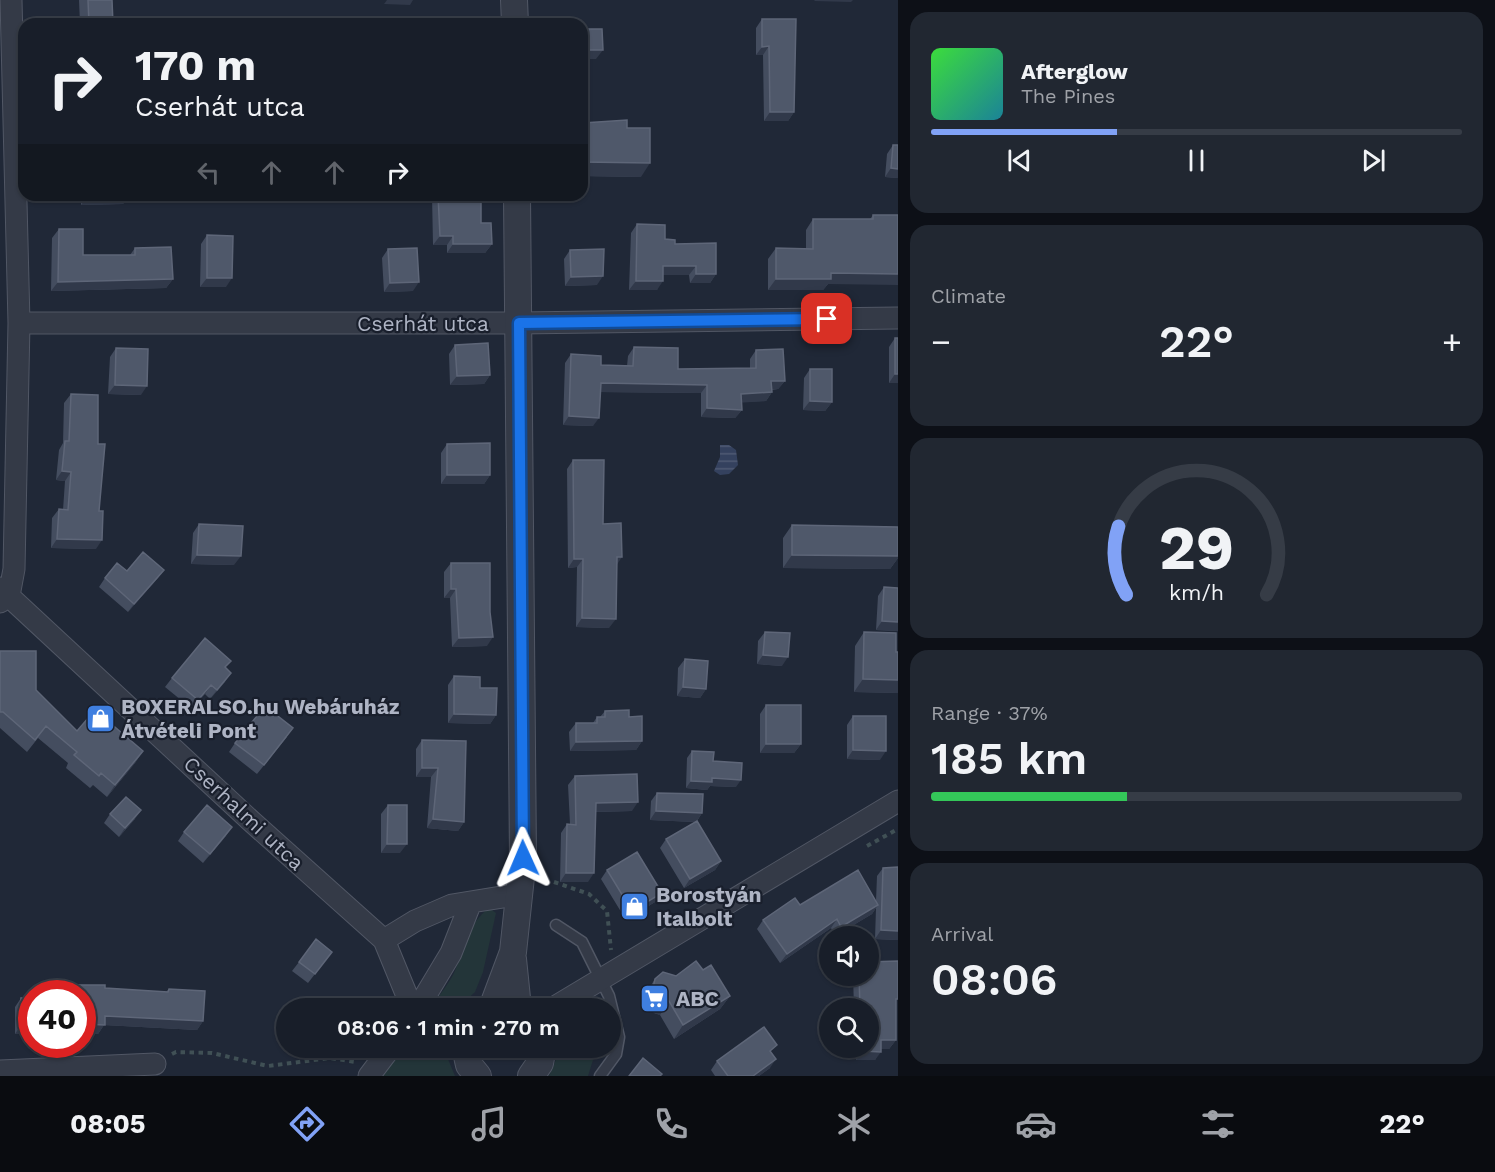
<!DOCTYPE html>
<meta charset="utf-8">
<style>
body{margin:0;font-family:"Work Sans",sans-serif;background:#212731;color:#f1f3f6;height:100vh;display:flex;flex-direction:column;font-size:22px;white-space:nowrap}
*{box-sizing:border-box;margin:0}
p{font-size:20px;color:#9fa2a8}
.icon{flex:none;width:33px;height:33px;fill:none;stroke:currentColor;stroke-width:2;stroke-linecap:round;stroke-linejoin:round}
.map{position:relative;flex:1;overflow:hidden}
.side{display:flex;flex-direction:column;gap:12px;padding:12px;background:#0d1017;width:597px}
.side>*{flex:none}
.guide{position:absolute;left:18px;top:18px;width:570px;height:183px;border-radius:18px;box-shadow:0 2px 4px #0004,0 0 0 2px #363c46;background:#181e29;color:#f1f3f6;overflow:hidden}
.tools{position:absolute;left:819px;top:926px;display:grid;gap:12px}
.tools a{display:grid;place-items:center;width:60px;height:60px;border-radius:50%;background:#181e29;box-shadow:0 2px 4px #0004,0 0 0 2px #363c46;font-size:30px}
.speed{position:absolute;left:18px;top:980px;display:flex;gap:12px;font-size:30px;font-weight:700;text-align:center}
.speed>*{display:grid;place-content:center;width:78px;height:78px;border-radius:50%;background:#181e29;box-shadow:0 2px 4px #0004,0 0 0 2px #363c46;line-height:1}
.speed .limit{border:9px solid #d22;background:#fff;color:#111}
.pin{position:absolute;display:grid;place-items:center;width:51px;height:51px;color:#fff;margin:-26px;border-radius:12px;box-shadow:0 3px 9px #0006}
.me{position:absolute;width:66px;margin:-33px;rotate:359deg;stroke-linejoin:round;filter:drop-shadow(0 0 4px #0008)}
.turn{display:flex;align-items:center;gap:21px;height:126px;padding:0 18px;font-size:27px}
.turn .icon{width:78px;height:78px;stroke-width:2.5}
.turn b{display:block;font-size:42px;line-height:51px}
.lanes{display:flex;align-items:center;height:57px;padding:0 18px;background:#0003;justify-content:center;gap:30px;direction:ltr}
.lanes .off{opacity:.35}
.big{font-size:45px;font-weight:600;line-height:1.1}
.side .tile{flex:1;display:flex;flex-direction:column;justify-content:center;gap:9px;min-width:0;padding:0 21px;border-radius:18px;background:#212731}
.side .dial{align-items:center;gap:0}
.dial svg{height:156px;overflow:visible;fill:none;stroke:#363c46;stroke-width:7;stroke-linecap:round;text-anchor:middle}
.dial text{fill:#f1f3f6;stroke:none}
.song{display:flex;align-items:center;gap:18px}
.cover{width:72px;height:72px;border-radius:9px;background:linear-gradient(135deg,hsl(120 70% 55%),hsl(190 70% 35%))}
.played{height:6px;border-radius:3px;background:linear-gradient(90deg,#81a2f6 35%,#363c46 35%)}
.keys{display:flex;justify-content:space-around;direction:ltr}
.heat{display:flex;justify-content:space-between;align-items:center;font-size:33px;direction:ltr}
.charge{height:9px;border-radius:4px;background:linear-gradient(90deg,#34c759 37%,#363c46 0)}
.trip{position:absolute;left:276px;top:998px;width:345px;height:60px;border-radius:30px;background:#181e29;box-shadow:0 2px 4px #0004,0 0 0 2px #363c46;font-weight:600;line-height:60px;text-align:center}
.tab-bar{display:flex;height:96px;justify-content:space-around;align-items:center;background:#0a0c10;color:#9fa2a8}
.tab-bar .icon{width:42px;height:42px}
.tab-bar .active{color:#81a2f6}
.tab-bar b{font-size:27px;color:#f1f3f6}
main{display:flex;flex:1;min-height:0}
.map>svg:first-child{display:block}
.grass{fill:#233539}
.water{fill:url(#water-rules)}
.lines{fill:none;stroke-linecap:round;stroke-linejoin:round}
.service-casing{stroke:#515765;stroke-width:13}
.minor-casing{stroke:#515765;stroke-width:23}
.tertiary-casing{stroke:#515765;stroke-width:28}
.path{stroke:#405055;stroke-width:4;stroke-dasharray:4.5 4.5;stroke-linecap:butt}
.service{stroke:#343a47;stroke-width:10}
.minor{stroke:#343a47;stroke-width:21}
.tertiary{stroke:#343a47;stroke-width:26}
.wall{fill:#444d5f}
.shaded-wall{fill:#31394a}
.building{fill:#4f586a;stroke:#5e6678;stroke-width:1.5}
.route-casing{stroke:#114b97;stroke-width:15}
.route{stroke:#1a73e8;stroke-width:10}
.labels{text-anchor:middle;dominant-baseline:central;stroke-width:4.5;stroke-linejoin:round;paint-order:stroke}
.street-label{font-size:21px;fill:#aeb4c4;stroke:#191f2c}
.poi-label{font-size:21px;font-weight:bold;fill:#aeb4c4;stroke:#191f2c;text-anchor:start}
</style>
<main>
<div class="map">
<svg width="898" height="1076" viewBox="0 0 898 1076">
<defs>
<pattern id="water-rules" width="6" height="5" patternUnits="userSpaceOnUse" patternTransform="scale(1.5)"><rect width="6" height="5" fill="#34415e"/><path d="M0 2.5h6" fill="none" stroke="#4f5a73"/></pattern>
</defs>
<rect width="100%" height="100%" fill="#202837"/>
<path class="grass" d="M489 908 496 913 483 972 475 992 458 1008H430C438 997 448 985 454 973 465 949 467 924 489 908Z
M403 1047H443L455 1076H383Z
M557 1047H597L588 1076H549L558 1055Z"/>
<path class="water" d="M720 445H729L736 450 738 465 729 474 720 475 714 471 720 457Z"/>
<g class="lines">
<defs>
<path id="service" d="M556 925 582 942 609 996 619 1037 616 1054 600 1076"/>
<path id="minor" d="M19 323H519L898 318
M0 588 251 821 384 940 412 1008
M0 602 9 596 14 569 19 323 11 0
M384 940 415 921 452 905 521 894
M418 1008 451 953 471 902
M553 1008 898 801
M0 1071 155 1064
M369 1076 391 1047"/>
<path id="tertiary" d="M514 0 515 24
M513 959 518 1008
M492 1008 513 952 523 858 517 195
M465 1047 469 1065 478 1076
M531 1076 540 1063 543 1047"/>
</defs>
<use href="#service" class="service-casing"/>
<use href="#minor" class="minor-casing"/>
<use href="#tertiary" class="tertiary-casing"/>
<path class="path" d="M867 846 898 829
M554 882 589 894 607 911 611 950
M172 1054 176 1052 212 1053 268 1066 330 1058 356 1062"/>
<use href="#service" class="service"/>
<use href="#minor" class="minor"/>
<use href="#tertiary" class="tertiary"/>
</g>
<path class="wall" d="M79 0H112L113 24H80Z
M762 19 794 112 788 121H764L763 55H756V28Z
M583 123 627 128 641 177 582 176V124Z
M893 145H898V178L885 177 887 154Z
M81 195H129L123 204 81 205Z
M432 195H481V223L492 244 485 253H447V245H433Z
M873 215H898L828 284 823 290H768V259L776 248 806 249V230L813 219H870Z
M637 224 675 244 716 274 710 283H690L689 275H663L657 290H629L631 233Z
M59 229 83 255H130L135 248 173 279 166 288 51 291 52 238Z
M207 235 226 287H200L201 244Z
M388 249 413 291 384 292 382 258Z
M570 250 597 285 565 286 564 259Z
M895 338H898V383H889V347Z
M455 345 490 375 484 384 450 385 449 354Z
M634 347 678 369 750 368V359L756 350 785 381 778 389 772 390V392L766 401 741 402 742 410 735 418 701 417V393L600 392 593 426 563 425 565 363 571 354 601 365 627 366 628 356Z
M116 348 141 395 108 394 110 357Z
M810 369 832 402 825 411 803 410 804 378Z
M71 394 96 549 51 548 52 518 59 509 63 510 65 481 56 480 59 450 63 443 64 403Z
M447 444 490 475 484 484H441V453Z
M573 460 603 524 617 564 609 628 576 627 577 567 568 568 567 469Z
M199 524 234 565 191 564 193 533Z
M792 525 898 527V558L890 569 783 568V538Z
M451 563 487 646 452 647 450 598H444V572Z
M164 570 157 579 128 612 99 587 105 578 127 571Z
M884 587 898 588V631L876 630 878 596Z
M765 632 782 666 757 664 758 641Z
M864 632 896 652H898V693L854 692 855 646Z
M0 651 36 690 77 731 143 751 135 763 107 797 93 785 90 788 66 768 68 763 38 738 27 752 0 728Z
M685 659 706 689 700 698 677 696 678 668Z
M226 667 225 682 210 699 205 694 192 709 165 687 172 678Z
M454 676 480 688 496 715 490 724 448 723V685Z
M766 705 801 744 794 753H760V714Z
M605 711 629 717 642 741 636 750 570 751 569 732 576 723H593L597 717H600Z
M853 716 880 760 847 759V725Z
M287 737 257 774 229 752 235 743Z
M422 740 464 822 458 831 427 828 431 777H416V749Z
M692 751 713 761 736 787 710 786 707 790 686 788 687 758Z
M575 776 632 811 596 812 588 882H560L561 833 567 824H570L568 785Z
M657 793 702 813 697 821 721 861 715 870 684 888 660 848 666 839 695 822 650 820 651 801Z
M388 805 400 853H381V814Z
M110 814 135 819 119 837 104 823Z
M184 832 226 836 203 863 178 841Z
M898 867V940L875 939 876 908 872 914 835 936 831 928 780 963 757 929 763 920 800 905 876 901 877 876 883 868Z
M607 870 655 902 626 920 601 879Z
M332 952 308 983 292 971 299 962Z
M703 970 730 996 720 1009 674 1039 660 1015 654 1013 644 1001 646 993 655 979Z
M853 975H868L896 1008V1040L889 1049H881L875 1060H856V1050H841V1047H868V1008H854Z
M75 985 105 988 166 992 169 989 203 1021 197 1030 104 1025 98 1034 82 1033V993H69Z
M21 998H32V1034H15V1007Z
M771 1053 770 1068 759 1076H715L711 1070 717 1061Z"/>
<path class="shaded-wall" d="M387 0H413L410 5 384 4Z
M815 0H853L851 2 814 1Z
M769 46 763 55H756L762 47Z
M582 50H603L596 59H582Z
M770 112H794L788 121H764Z
M583 162 650 163 641 177 582 176Z
M891 168 898 169V178L885 177Z
M129 195 123 204 81 205 88 196Z
M440 236H453L447 245H433Z
M453 244H492L485 253H447Z
M663 266H696L689 275H657Z
M831 273 898 274V285L828 284 823 290H768L776 279Z
M696 274H716L710 283H690Z
M603 276 597 285 565 286 571 277Z
M207 278H232L226 287H200Z
M173 279 166 288 51 291 58 282Z
M636 281H663L657 290H629Z
M419 282 413 291 384 292 390 283Z
M895 374H898V383H889Z
M490 375 484 384 450 385 457 376Z
M771 381H785L778 389 765 390Z
M601 383 707 385 701 393 595 392Z
M115 385 147 386 141 395 108 394Z
M772 392 766 401 735 403 741 394Z
M810 401 832 402 825 411 803 410Z
M707 408 742 410 735 418 701 417Z
M569 416 599 418 593 426 563 425Z
M62 471 71 472 65 481 56 480Z
M447 475H490L484 484H441Z
M57 539 102 540 96 549 51 548Z
M197 555 241 556 234 565 191 564Z
M792 555 898 556V558L890 569 783 568Z
M617 557H622L616 566Z
M574 559H583L577 567 568 568Z
M164 570 157 579 128 612 134 604Z
M451 589H456L450 598H444Z
M582 618 616 619 609 628 576 627Z
M882 621 898 622V631L876 630Z
M493 637 487 646 452 647 459 638Z
M763 655 788 657 782 666 757 664Z
M231 673 225 682 210 699 217 690Z
M863 679 898 680V693L854 692Z
M211 685 205 694 192 709 198 700Z
M683 687 706 689 700 698 677 696Z
M454 714 496 715 490 724 448 723Z
M642 741 636 750 570 751 576 742Z
M766 744H801L794 753H760Z
M853 750 886 751 880 760 847 759Z
M143 751 135 763 107 797 115 785Z
M422 768H438L431 777H416Z
M712 778 741 780 736 787 710 786 707 790 686 788 691 781Z
M638 802 632 811 590 812 596 803Z
M141 810 135 819 119 837 125 828Z
M656 811 702 813 696 822 650 820Z
M433 819 464 822 458 831 427 828Z
M232 827 226 836 203 863 210 854Z
M387 844H407L400 853H381Z
M721 861 715 870 684 888 690 879Z
M566 873H594L588 882H560Z
M662 893 655 902 626 920 632 911Z
M878 905 872 914 835 936 841 927Z
M837 919 831 928 780 963 787 954Z
M881 930 898 931V940L875 939Z
M730 996 720 1009 674 1039 683 1025Z
M663 1000 669 1001 660 1015 654 1013Z
M105 1016 203 1021 197 1030 104 1025 98 1034 82 1033V1024Z
M21 1025H32V1034H15Z
M881 1040H896L889 1049H875Z
M843 1047H858L856 1050H841Z
M862 1051 881 1052 875 1060H856Z
M776 1059 770 1068 759 1076H753Z"/>
<path class="building" d="M88 0H112L113 24H89Z
M762 19H796L794 112H770L769 46 762 47Z
M342 21H367V24H342Z
M582 29H602L603 50H582Z
M627 120V128H650V163L583 162V123Z
M893 145H898V169L891 168Z
M88 195H117L88 196Z
M438 195H481V223H491L492 244H453V236H440Z
M873 215H898V274L831 273V279H776V248L813 249V219H873Z
M637 224 665 225V239L675 240V244L716 243V274H696V266H663V281H636Z
M59 229H83V255H135V248L171 247 173 279 58 282Z
M207 235 233 236 232 278H207Z
M417 248 419 282 390 283 388 249Z
M604 249 603 276 571 277 570 250Z
M895 338H898V374H895Z
M488 343 490 375 457 376 455 345Z
M634 347 678 348V369L756 368V350L783 349 785 381H771L772 392 741 394 742 410 707 408V385L601 383 599 418 569 416 571 354 601 356V365L633 366Z
M116 348 148 349 147 386 115 385Z
M810 369H832V402L810 401Z
M71 394 98 395V444H105L99 511H103L102 540 57 539 59 509 68 510 71 472 62 471 65 441H69Z
M490 443V475H447V444Z
M573 460H604L603 524 621 523 622 557H617L616 619 582 618 583 559H574Z
M199 524 243 526 241 556 197 555Z
M792 525 898 527V556L792 555Z
M143 552 164 570 134 604 105 578 117 563 127 571Z
M451 563H490V612L493 637 459 638 456 589H451Z
M884 587 898 588V622L882 621Z
M765 632 790 633 788 657 763 655Z
M864 632 896 633V652H898V680L863 679Z
M205 638 231 661 225 667 231 673 217 690 211 685 198 700 172 678Z
M0 651H36V690L77 731 95 710 143 751 115 785 101 773 99 776 74 755 77 752 46 726 35 740 3 712H0Z
M685 659 708 661 706 689 683 687Z
M454 676 480 677V688H497L496 715 454 714Z
M766 705H801V744H766Z
M265 706 293 728 264 765 235 743Z
M629 710V717L642 716V741L576 742V723H597V717H605V711Z
M853 716H886V751L853 750Z
M422 740 466 741 464 822 433 819 438 768H422Z
M692 751 714 752 713 761 742 763 741 780 712 778V782L691 781Z
M637 774 638 802 596 803 594 873H566L567 824 576 825 575 776Z
M657 793 703 794 702 813 656 811Z
M126 797 141 810 125 828 110 814Z
M207 805 232 827 210 854 184 832Z
M388 805H407V844H387Z
M697 821 721 861 690 879 666 839Z
M637 852 662 893 632 911 607 870Z
M898 867V931L881 930 883 868Z
M858 870 878 905 841 927 837 919 787 954 763 920 795 898 800 905Z
M316 939 332 952 315 974 299 962Z
M696 961 703 970 711 965 730 996 683 1025 669 1001 663 1000 653 988 655 979 663 972 676 976Z
M898 961V999H896V1040H881V1052L862 1051V1047H868V1008H860L859 975H868V962Z
M75 985H105V988L168 992 169 989 205 991 203 1021 105 1016V1025L82 1024V993H75Z
M21 998H32V1025H21Z
M764 1027 777 1045 770 1051 776 1059 753 1076H728L717 1061Z
M643 1058 662 1074 660 1076H629Z"/>
<g class="lines">
<defs>
<path id="route" d="M523 858 519 323 827 319"/>
</defs>
<use href="#route" class="route-casing"/>
<use href="#route" class="route"/>
</g>
<defs>
<symbol id="shop-square" viewBox="-11 -11 22 22"><rect x="-9" y="-9" width="18" height="18" rx="4" fill="#3f7fe0" stroke="#191f2c"/><path d="M-5-2.5h2.3a2.7 3.5 0 0 1 5.4 0H5L5.5 6h-11ZM-1.5-2.5h3a1.5 2.3 0 0 0-3 0Z" fill="#fff"/></symbol>
<symbol id="supermarket-square" viewBox="-11 -11 22 22"><rect x="-9" y="-9" width="18" height="18" rx="4" fill="#3f7fe0" stroke="#191f2c"/><path d="M-6-5.5h2.5l.6 2H6L4.5 2H-2.5L-4.4-4H-6ZM-1.5 3.2a1.3 1.3 0 1 0 .1 0ZM3 3.2a1.3 1.3 0 1 0 .1 0Z" fill="#fff"/></symbol>
</defs>
<g fill-rule="evenodd">
<use href="#shop-square" x="84" y="702" width="33" height="33"/>
<use href="#shop-square" x="618" y="890" width="33" height="33"/>
<use href="#supermarket-square" x="638" y="982" width="33" height="33"/>
</g>
<g class="labels">
<g class="street-label">
<text x="423" y="323">Cserhát utca</text>
<text transform="translate(244 813) rotate(43)">Cserhalmi utca</text>
</g>
<g class="poi-label">
<text x="121" y="706">BOXERALSO.hu Webáruház<tspan x="121" dy="24">Átvételi Pont</tspan></text>
<text x="656" y="894">Borostyán<tspan x="656" dy="24">Italbolt</tspan></text>
<text x="676" y="998">ABC</text>
</g>
</g>
</svg>
<div class="tools">
<a><svg class="icon" aria-label="sound" viewBox="0 0 24 24"><path d="M4 9h4l5-4v14l-5-4H4zM17 9q2 3 0 6"/></svg></a>
<a><svg class="icon" aria-label="search" viewBox="0 0 24 24"><circle cx="10" cy="10" r="6"/><path d="M15 15l6 6"/></svg></a>
</div>
<div class="speed"><div class="limit">40</div></div>
<div class="pin" style="left:827px;top:319px;background:#d93025"><svg class="icon" aria-label="arrive" viewBox="0 0 24 24"><path d="M6 21V4h12l-3 4 3 4H6"/></svg></div>
<svg class="me" style="left:523px;top:858px" viewBox="-20 -20 40 40"><path d="M0-17L14 15 0 8-14 15z" fill="#1a73e8" stroke="#fff" stroke-width="4"/></svg>
<div class="trip">08:06 · 1 min · 270 m</div>
<div class="guide">
<div class="turn"><svg class="icon" aria-label="right" viewBox="0 0 24 24"><path d="M7 20v-9h11M14 6l5 5-5 5"/></svg><div><b>170 m</b>Cserhát utca</div></div>
<div class="lanes"><svg class="icon off" aria-label="left" viewBox="0 0 24 24"><path d="M17 20v-9H6M10 6l-5 5 5 5"/></svg><svg class="icon off" aria-label="ahead" viewBox="0 0 24 24"><path d="M12 20V5M6 11l6-6 6 6"/></svg><svg class="icon off" aria-label="ahead" viewBox="0 0 24 24"><path d="M12 20V5M6 11l6-6 6 6"/></svg><svg class="icon" aria-label="right" viewBox="0 0 24 24"><path d="M7 20v-9h11M14 6l5 5-5 5"/></svg></div>
</div>
</div>
<section class="side">
<div class="tile">
<div class="song"><i class="cover"></i><div><b>Afterglow</b><p>The Pines</p></div></div>
<div class="played"></div>
<div class="keys"><svg class="icon" aria-label="previous" viewBox="0 0 24 24"><path d="M18 5L8 12l10 7zM5 5v14"/></svg><svg class="icon" aria-label="pause" viewBox="0 0 24 24"><path d="M8 5v14M16 5v14"/></svg><svg class="icon" aria-label="next" viewBox="0 0 24 24"><path d="M6 5l10 7-10 7zM19 5v14"/></svg></div>
</div>
<div class="tile"><p>Climate</p>
<div class="heat"><a>−</a><b class="big">22°</b><a>+</a></div>
</div>
<div class="tile dial"><svg viewBox="0 0 100 80">
<path d="M14 69A42 42 0 1 1 86 69"/>
<path d="M14 69A42 42 0 0 1 10 34" stroke="#81a2f6"/>
<text x="50" y="56" font-size="32" font-weight="700">29</text>
<text x="50" y="72" font-size="11">km/h</text>
</svg></div>
<div class="tile"><p>Range · 37%</p><b class="big">185 km</b><div class="charge"></div></div>
<div class="tile"><p>Arrival</p><b class="big">08:06</b></div>
</section>
</main>
<nav class="tab-bar">
<b>08:05</b>
<svg class="icon active" aria-label="directions" viewBox="0 0 24 24"><path d="M12 3l9 9-9 9-9-9zM9 14v-3h6M13 9l2 2-2 2"/></svg>
<svg class="icon" aria-label="music" viewBox="0 0 24 24"><path d="M9 18V5l10-2v13"/><circle cx="6" cy="18" r="3"/><circle cx="16" cy="16" r="3"/></svg>
<svg class="icon" aria-label="phone" viewBox="0 0 24 24"><path d="M5 4h4l2 5-3 2q2 4 5 5l2-3 5 2v4C11 20 4 13 5 4z"/></svg>
<svg class="icon" aria-label="climate" viewBox="0 0 24 24"><path d="M12 3v18M4 7l16 10M4 17L20 7"/></svg>
<svg class="icon" aria-label="car" viewBox="0 0 24 24"><path d="M5 17H2v-5l4-1 3-4h7l3 4 3 1v5h-3M9 17h6M6 11h13"/><circle cx="7" cy="17" r="2"/><circle cx="17" cy="17" r="2"/></svg>
<svg class="icon" aria-label="filters" viewBox="0 0 24 24"><path d="M4 7h16M4 17h16"/><circle cx="9" cy="7" r="2"/><circle cx="15" cy="17" r="2"/></svg>
<b>22°</b>
</nav>
